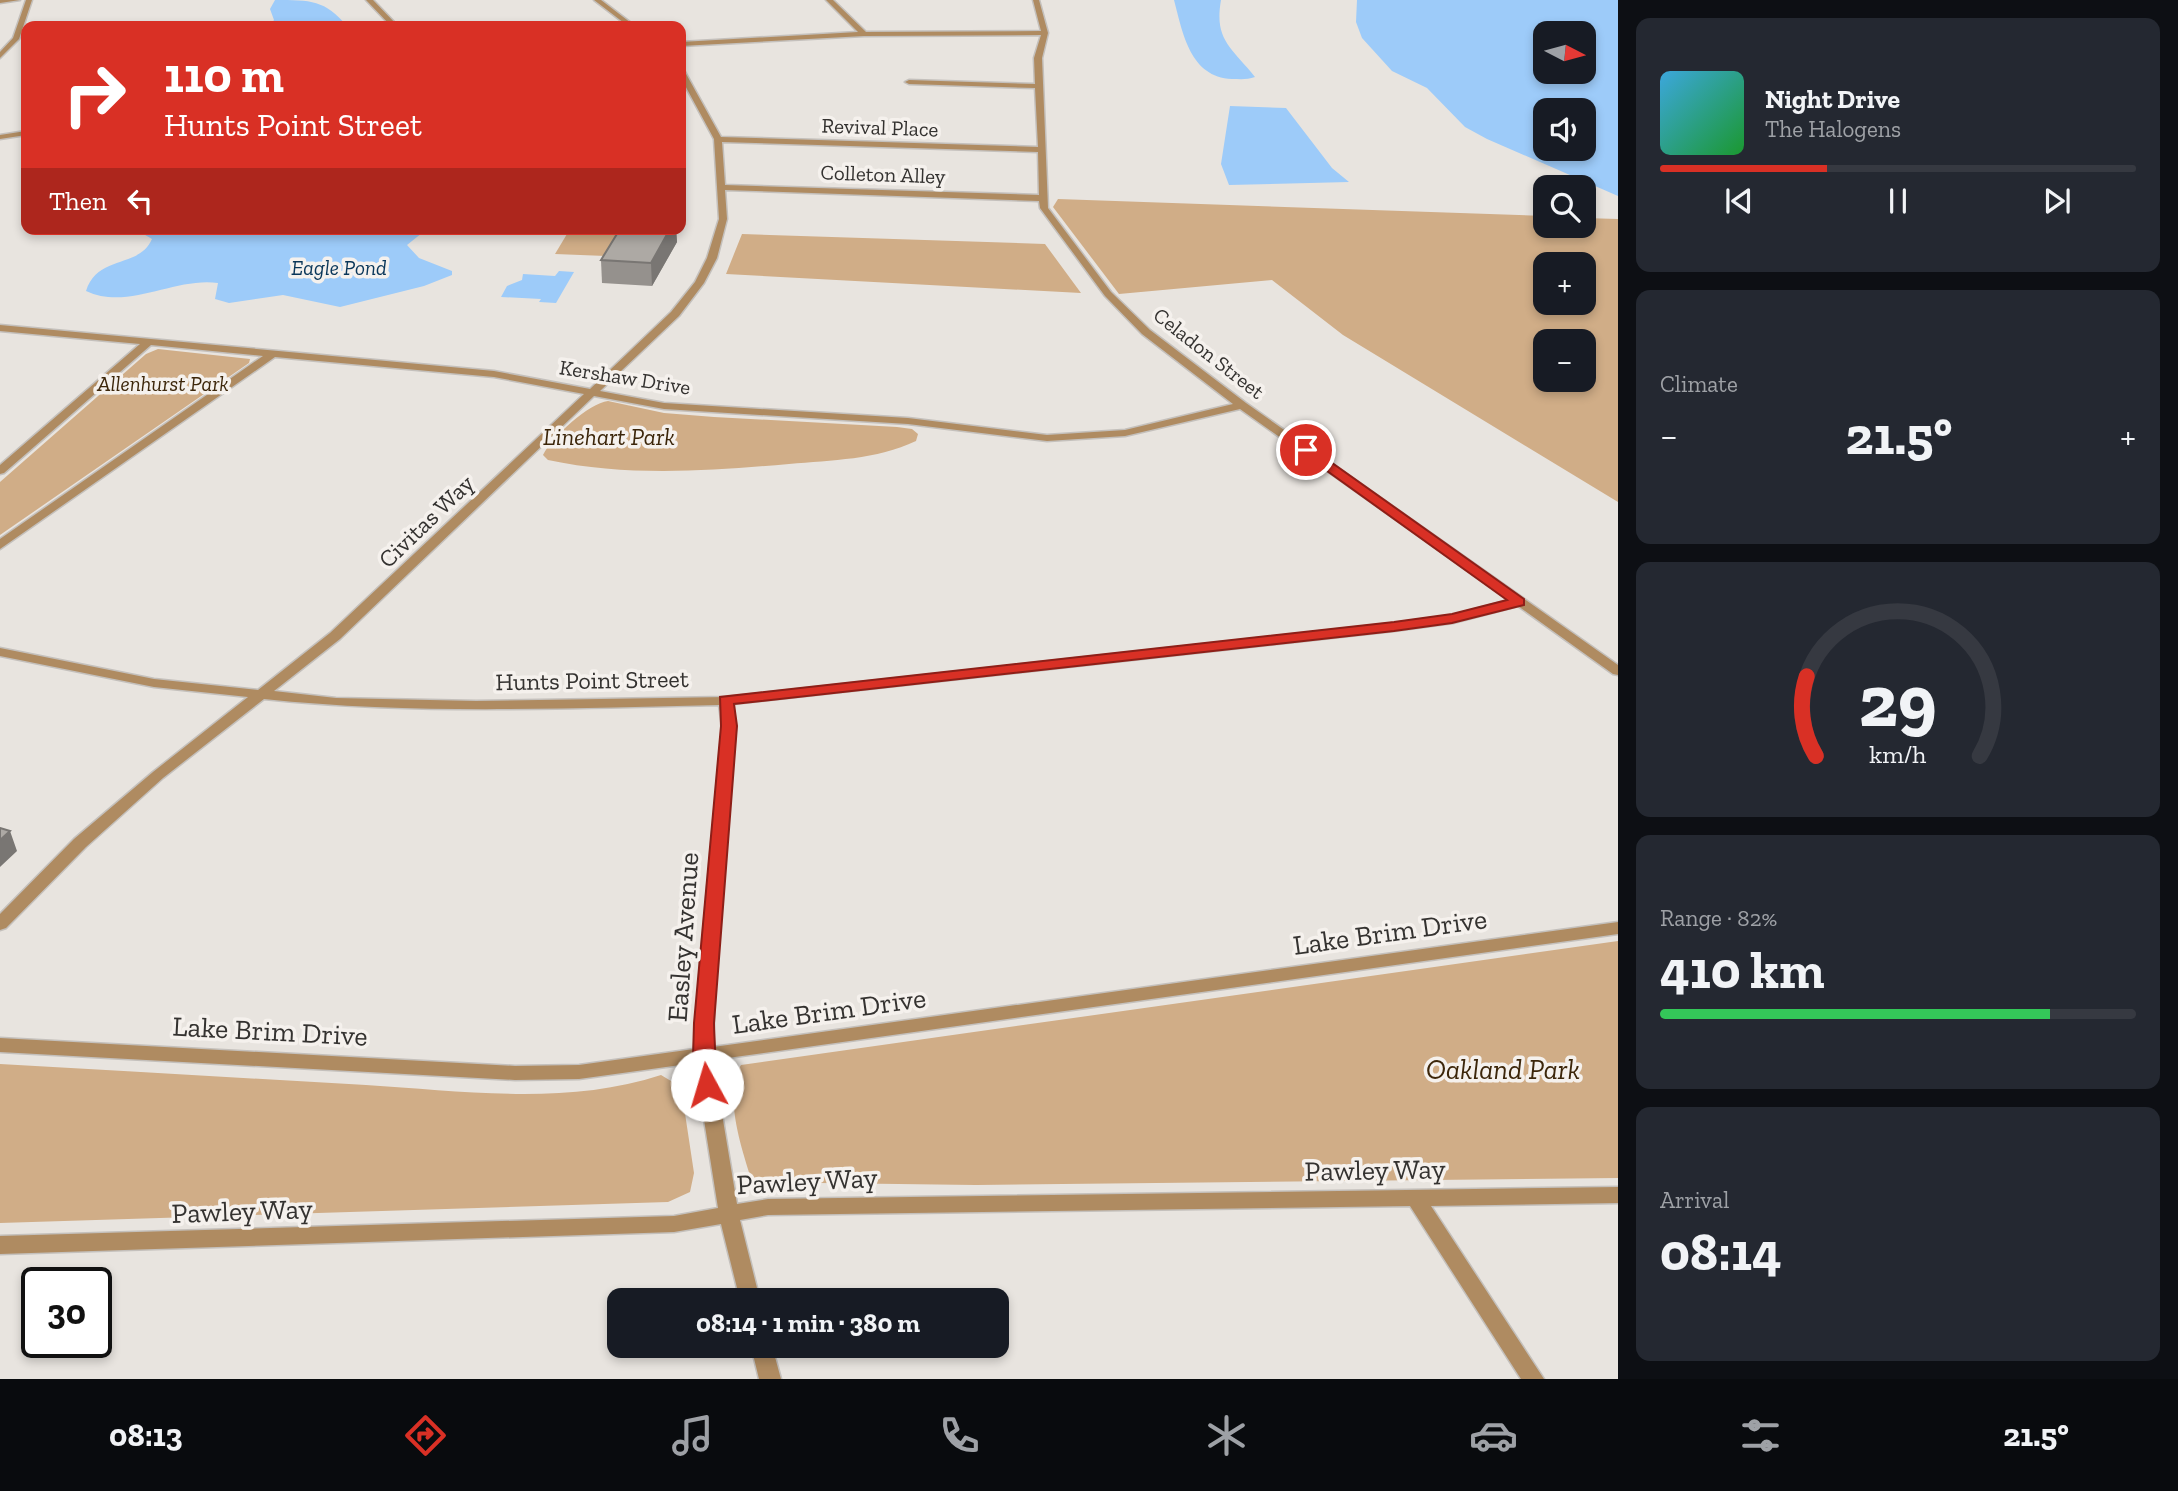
<!DOCTYPE html>
<meta charset="utf-8">
<style>
body{margin:0;font-family:"Zilla Slab",serif;background:#242831;color:#f1f3f6;height:100vh;display:flex;flex-direction:column;font-size:26px;white-space:nowrap}
*{box-sizing:border-box;margin:0}
p{font-size:23px;color:#9ea1a6}
.icon{flex:none;width:38px;height:38px;fill:none;stroke:currentColor;stroke-width:2;stroke-linecap:round;stroke-linejoin:round}
.map{position:relative;flex:1;overflow:hidden}
.sheet{display:flex;flex-direction:column;gap:18px;padding:18px;background:#0d0f14;width:560px}
.sheet>*{flex:none}
.hud{position:absolute;left:21px;top:21px;width:665px;height:214px;border-radius:14px;box-shadow:0 4px 10px #0003;background:#d93025;color:#fff;overflow:hidden}
.needle{width:46px;rotate:96deg}
.tools{position:absolute;left:1533px;top:21px;display:grid;gap:14px}
.tools a{display:grid;place-items:center;width:63px;height:63px;border-radius:14px;background:#171b24;box-shadow:0 4px 10px #0003;font-size:35px}
.speed{position:absolute;left:21px;top:1267px;display:flex;gap:14px;font-size:35px;font-weight:700;text-align:center}
.speed>*{display:grid;place-content:center;width:91px;height:91px;border-radius:50%;background:#171b24;box-shadow:0 4px 10px #0003;line-height:1}
.speed .limit{border:4px solid #111;border-radius:10px;background:#fff;color:#111}
.pin{position:absolute;display:grid;place-items:center;width:60px;height:60px;color:#fff;margin:-30px;border:4px solid #fff;border-radius:50%;box-shadow:0 2px 7px #0007}
.me{position:absolute;width:77px;margin:-38px;rotate:354deg;stroke-linejoin:round;filter:drop-shadow(0 0 5px #0008)}
.turn{display:flex;align-items:center;gap:24px;height:147px;padding:0 28px;font-size:32px}
.turn .icon{width:91px;height:91px;stroke-width:2.5}
.turn b{display:block;font-size:49px;line-height:60px}
.then{display:flex;align-items:center;height:66px;padding:0 28px;background:#0003;gap:14px;font-size:26px}
.big{font-size:52px;font-weight:700;line-height:1.1}
.sheet .tile{flex:1;display:flex;flex-direction:column;justify-content:center;gap:10px;min-width:0;padding:0 24px;border-radius:14px;background:#242831}
.sheet .dial{align-items:center;gap:0}
.dial svg{height:182px;overflow:visible;fill:none;stroke:#363941;stroke-width:7;stroke-linecap:round;text-anchor:middle}
.dial text{fill:#f1f3f6;stroke:none}
.song{display:flex;align-items:center;gap:21px}
.cover{width:84px;height:84px;border-radius:10px;background:linear-gradient(135deg,hsl(200 70% 55%),hsl(130 70% 35%))}
.played{height:7px;border-radius:4px;background:linear-gradient(90deg,#d93025 35%,#363941 35%)}
.keys{display:flex;justify-content:space-around;direction:ltr}
.heat{display:flex;justify-content:space-between;align-items:center;font-size:38px;direction:ltr}
.charge{height:10px;border-radius:5px;background:linear-gradient(90deg,#34c759 82%,#363941 0)}
.trip{position:absolute;left:607px;top:1288px;width:402px;height:70px;border-radius:14px;background:#171b24;box-shadow:0 4px 10px #0003;font-weight:700;line-height:70px;text-align:center}
.tab-bar{display:flex;height:112px;justify-content:space-around;align-items:center;background:#090b0e;color:#9ea1a6}
.tab-bar .icon{width:49px;height:49px}
.tab-bar .current{color:#d93025}
.tab-bar b{font-size:32px;color:#f1f3f6}
main{display:flex;flex:1;min-height:0}
.map>svg:first-child{display:block}
.green{fill:#d0ad87;fill-rule:evenodd}
.water{fill:#9dcbf9;fill-rule:evenodd}
.lines{fill:none;stroke-linecap:round;stroke-linejoin:round}
.minor-casing{stroke:#c4c0bc;stroke-width:3}
.minor{fill:#af8b61;fill-rule:evenodd}
.wall{fill:#95918d}
.shaded-wall{fill:#797673}
.building{fill:#ada9a4;stroke:#797673;stroke-width:2}
.route{fill:#d93025;stroke:#8d1f18;stroke-width:2}
.labels{text-anchor:middle;dominant-baseline:central;stroke-width:7;stroke-linejoin:round;paint-order:stroke}
.far-street-label{font-size:21px;fill:#343230;stroke:#f5f1ed}
.far-water-label{font-size:21px;font-style:italic;fill:#093659;stroke:#f5f1ed}
.far-park-label{font-size:21px;font-style:italic;fill:#3c260a;stroke:#f5f1ed}
.park-label{font-size:24px;font-style:italic;fill:#3c260a;stroke:#f5f1ed}
.street-label{font-size:24px;fill:#343230;stroke:#f5f1ed}
.near-street-label{font-size:28px;fill:#343230;stroke:#f5f1ed}
.near-park-label{font-size:28px;font-style:italic;fill:#3c260a;stroke:#f5f1ed}
</style>
<main>
<div class="map">
<svg width="1618" height="1379" viewBox="0 0 1618 1379">
<rect width="100%" height="100%" fill="#e8e4df"/>
<path class="green" d="M1058 199 1545 216V226H1584V218L1618 219V502L1343 335 1272 280 1119 294 1053 207ZM1584 264V303H1545V264ZM1584 341V380H1545V341Z
M570 229H622L606 256 555 254Z
M742 234 1045 244 1081 293 726 274Z
M158 349 250 359 249 363 0 535V482L146 354Z
M608 401 664 413 714 417 897 427 912 429 918 434 916 441C876 460 832 460 789 464 708 471 628 477 548 460L543 455C552 437 589 403 608 401Z
M1618 941V1178L976 1185 752 1182C742 1149 723 1096 741 1065Z
M0 1064C122 1071 244 1078 366 1085 463 1091 567 1106 661 1075L681 1087 694 1173 690 1192 668 1202 0 1223Z"/>
<path class="water" d="M275 0C311 0 325 0 347 26H270L274 20 270 9Z
M1174 0H1221C1214 40 1231 47 1255 77 1247 80 1240 79 1232 79 1190 77 1183 34 1174 0Z
M1357 0H1618V196L1487 139 1465 127 1427 88 1392 71 1362 38 1356 22ZM1584 33V72H1545V33ZM1584 110V149H1545V110Z
M1230 106 1286 108 1332 168 1349 182 1229 185 1221 164Z
M135 229H427L407 245 419 258 452 271V275L424 286 340 307 283 295 229 303 215 299 218 283C174 277 128 311 86 291 98 254 139 269 152 239Z
M559 271 574 272 556 303 539 302 541 299 501 297 507 286 522 280 523 274 555 276Z"/>
<g class="lines">
<defs>
<path id="minor" d="M0 0H20L0 3Z
M26 0H32L19 39 0 58V52L13 38Z
M366 0H373L398 26H391Z
M594 0H601L635 26H628Z
M826 0H833L866 32 1041 31 1033 0H1039L1048 33 1042 58 1048 208 1111 292 1150 330 1246 403 1618 665V675L1613 674 1518 606 1453 623 1394 631 733 704 736 726 716 965 713 1047 1618 922V934L713 1060 737 1204 768 1199 1618 1187V1203L1431 1206 1544 1379H1521L1410 1206 768 1215 740 1220 760 1300H740L721 1224 674 1232 0 1254V1236L674 1216 718 1208 695 1063 579 1079 515 1080 0 1052V1038L515 1066 579 1065 694 1049 700 965 722 726 719 705C568 708 415 715 264 699L163 778 86 847 6 928 0 930V914L74 839 153 772 248 697 154 687 0 656V648L154 679 258 690 330 633 584 394 494 377 275 357 0 549V539L263 356 151 345 4 473 0 474V465L140 344 0 331V325L494 371 590 389 671 312 695 282 707 258 719 219 714 139 681 78V70L685 72 721 137 1038 147 1035 88 909 84 905 82 909 80 1035 84 1034 58 1041 35 864 36 681 46V42L858 32ZM722 142 1038 152 1039 195 725 185ZM725 190 1039 201 1040 208 1105 296 1142 334 1233 404 1125 430 1047 435 908 418 664 403 600 391 679 316 704 283 717 258 727 219ZM594 396 664 409 908 424 1047 441 1125 436 1240 409 1509 600 1453 615 1394 623 726 697 476 701 336 698 274 691 340 639Z
M26 131V135L0 139V135Z
M751 1346H772L781 1379H759Z"/>
</defs>
<use href="#minor" class="minor-casing"/>
<use href="#minor" class="minor"/>
</g>
<path class="wall" d="M620 229H676L677 242 652 286 602 283 601 260Z"/>
<path class="shaded-wall" d="M670 229H676L677 242 652 286 651 263Z
M10 831 17 851 0 867V840Z"/>
<path class="building" d="M620 229H670L651 263 601 260Z
M0 828 10 831 0 840Z"/>
<path class="route" d="M1302 448H1311L1524 599V605L1452 623 1394 631 734 704 737 726 714 1023C714 1036 718 1084 714 1091H700L693 1057 694 1023 721 726 720 697 1394 622 1452 614 1507 600 1302 453Z"/>
<g class="labels">
<g class="far-street-label">
<text transform="translate(880 127) rotate(2)">Revival Place</text>
<text transform="translate(883 174) rotate(2)">Colleton Alley</text>
<text transform="translate(1209 353) rotate(38)">Celadon Street</text>
<text transform="translate(625 377) rotate(9)">Kershaw Drive</text>
</g>
<g class="far-water-label">
<text x="339" y="267">Eagle Pond</text>
</g>
<g class="far-park-label">
<text x="163" y="383">Allenhurst Park</text>
</g>
<g class="park-label">
<text x="609" y="436">Linehart Park</text>
</g>
<g class="street-label">
<text transform="translate(426 521) rotate(-44)">Civitas Way</text>
<text transform="translate(592 680) rotate(-1)">Hunts Point Street</text>
</g>
<g class="near-street-label">
<text transform="translate(1390 932) rotate(-8)">Lake Brim Drive</text>
<text transform="translate(683 937) rotate(-86)">Easley Avenue</text>
<text transform="translate(829 1011) rotate(-8)">Lake Brim Drive</text>
<text transform="translate(270 1031) rotate(3)">Lake Brim Drive</text>
<text transform="translate(1375 1170) rotate(-1)">Pawley Way</text>
<text transform="translate(807 1181) rotate(-3)">Pawley Way</text>
<text transform="translate(242 1211) rotate(-2)">Pawley Way</text>
</g>
<g class="near-park-label">
<text x="1503" y="1069">Oakland Park</text>
</g>
</g>
</svg>
<div class="tools">
<a><svg class="needle" viewBox="-14 -14 28 28"><path d="M0-13l5 13h-10z" fill="#e53935"/><path d="M0 13l5-13h-10z" fill="#9ea1a6"/></svg></a>
<a><svg class="icon" aria-label="sound" viewBox="0 0 24 24"><path d="M4 9h4l5-4v14l-5-4H4zM17 9q2 3 0 6"/></svg></a>
<a><svg class="icon" aria-label="search" viewBox="0 0 24 24"><circle cx="10" cy="10" r="6"/><path d="M15 15l6 6"/></svg></a>
<a>+</a>
<a>−</a>
</div>
<div class="speed"><div class="limit">30</div></div>
<div class="pin" style="left:1306px;top:450px;background:#d93025"><svg class="icon" aria-label="arrive" viewBox="0 0 24 24"><path d="M6 21V4h12l-3 4 3 4H6"/></svg></div>
<svg class="me" style="left:707px;top:1085px" viewBox="-20 -20 40 40"><circle r="19" fill="#fff"/><path d="M0-13L10 11 0 6-10 11z" fill="#d93025"/></svg>
<div class="trip">08:14 · 1 min · 380 m</div>
<div class="hud">
<div class="turn"><svg class="icon" aria-label="right" viewBox="0 0 24 24"><path d="M7 20v-9h11M14 6l5 5-5 5"/></svg><div><b>110 m</b>Hunts Point Street</div></div>
<div class="then">Then<svg class="icon" aria-label="left" viewBox="0 0 24 24"><path d="M17 20v-9H6M10 6l-5 5 5 5"/></svg></div>
</div>
</div>
<section class="sheet">
<div class="tile">
<div class="song"><i class="cover"></i><div><b>Night Drive</b><p>The Halogens</p></div></div>
<div class="played"></div>
<div class="keys"><svg class="icon" aria-label="previous" viewBox="0 0 24 24"><path d="M18 5L8 12l10 7zM5 5v14"/></svg><svg class="icon" aria-label="pause" viewBox="0 0 24 24"><path d="M8 5v14M16 5v14"/></svg><svg class="icon" aria-label="next" viewBox="0 0 24 24"><path d="M6 5l10 7-10 7zM19 5v14"/></svg></div>
</div>
<div class="tile"><p>Climate</p>
<div class="heat"><a>−</a><b class="big">21.5°</b><a>+</a></div>
</div>
<div class="tile dial"><svg viewBox="0 0 100 80">
<path d="M14 69A42 42 0 1 1 86 69"/>
<path d="M14 69A42 42 0 0 1 10 34" stroke="#d93025"/>
<text x="50" y="56" font-size="32" font-weight="700">29</text>
<text x="50" y="72" font-size="11">km/h</text>
</svg></div>
<div class="tile"><p>Range · 82%</p><b class="big">410 km</b><div class="charge"></div></div>
<div class="tile"><p>Arrival</p><b class="big">08:14</b></div>
</section>
</main>
<nav class="tab-bar">
<b>08:13</b>
<svg class="icon current" aria-label="directions" viewBox="0 0 24 24"><path d="M12 3l9 9-9 9-9-9zM9 14v-3h6M13 9l2 2-2 2"/></svg>
<svg class="icon" aria-label="music" viewBox="0 0 24 24"><path d="M9 18V5l10-2v13"/><circle cx="6" cy="18" r="3"/><circle cx="16" cy="16" r="3"/></svg>
<svg class="icon" aria-label="phone" viewBox="0 0 24 24"><path d="M5 4h4l2 5-3 2q2 4 5 5l2-3 5 2v4C11 20 4 13 5 4z"/></svg>
<svg class="icon" aria-label="climate" viewBox="0 0 24 24"><path d="M12 3v18M4 7l16 10M4 17L20 7"/></svg>
<svg class="icon" aria-label="car" viewBox="0 0 24 24"><path d="M5 17H2v-5l4-1 3-4h7l3 4 3 1v5h-3M9 17h6M6 11h13"/><circle cx="7" cy="17" r="2"/><circle cx="17" cy="17" r="2"/></svg>
<svg class="icon" aria-label="filters" viewBox="0 0 24 24"><path d="M4 7h16M4 17h16"/><circle cx="9" cy="7" r="2"/><circle cx="15" cy="17" r="2"/></svg>
<b>21.5°</b>
</nav>
